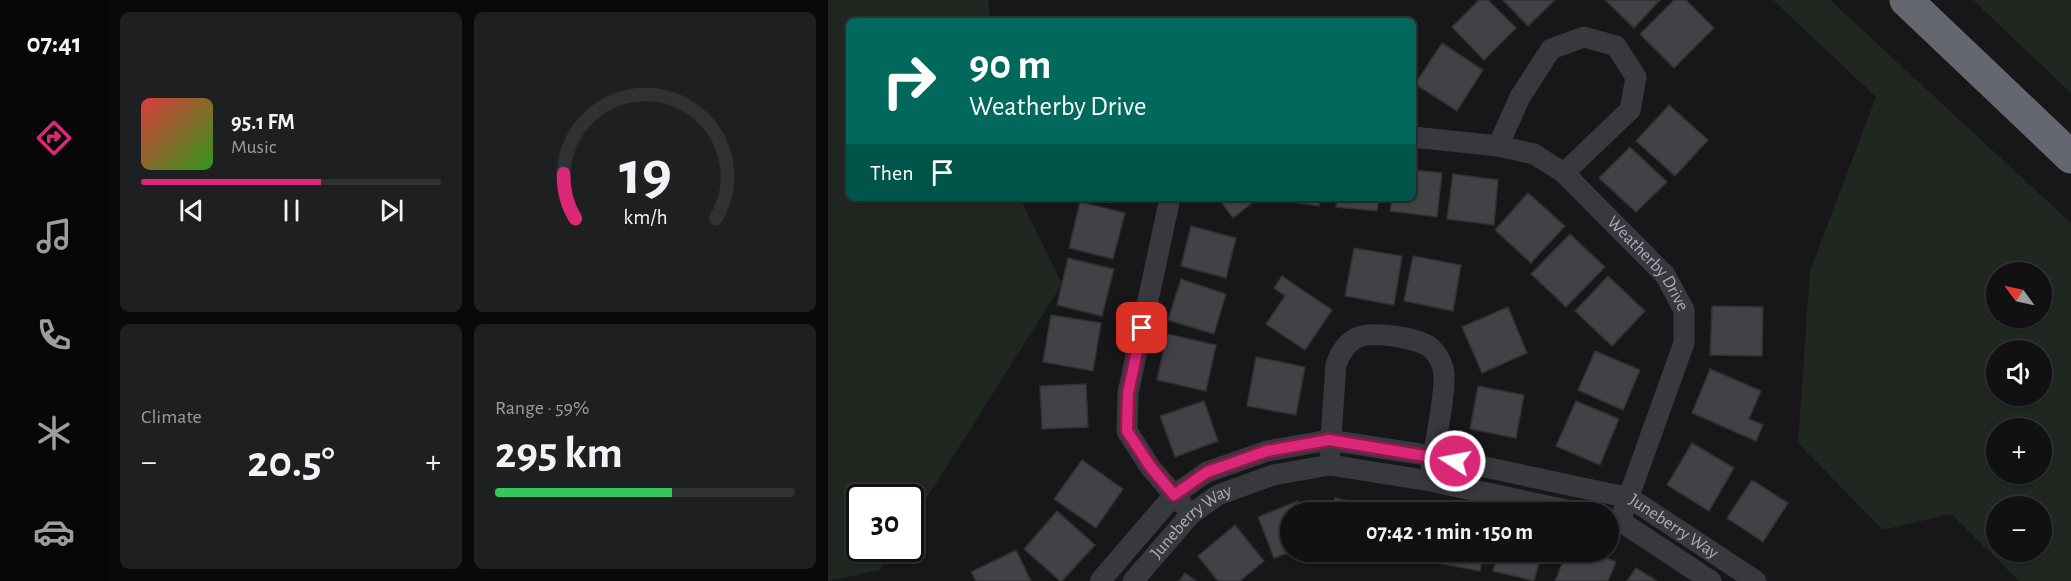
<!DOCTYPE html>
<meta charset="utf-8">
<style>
body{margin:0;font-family:"Alegreya Sans",sans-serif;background:#1e1f21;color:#f1f3f6;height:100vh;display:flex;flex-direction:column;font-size:22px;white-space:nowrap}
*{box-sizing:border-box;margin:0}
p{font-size:20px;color:#9c9da0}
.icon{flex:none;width:33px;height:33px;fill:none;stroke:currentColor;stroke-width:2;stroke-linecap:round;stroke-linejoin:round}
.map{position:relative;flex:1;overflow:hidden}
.sheet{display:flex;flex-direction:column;gap:12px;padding:12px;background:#09090a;width:720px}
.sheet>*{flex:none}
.guide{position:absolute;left:18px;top:18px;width:570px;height:183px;border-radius:9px;box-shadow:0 2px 4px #0004,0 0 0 2px #303133;background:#00695c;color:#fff;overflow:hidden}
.needle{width:39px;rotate:303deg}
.fabs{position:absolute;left:1158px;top:262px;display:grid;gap:12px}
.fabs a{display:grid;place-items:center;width:66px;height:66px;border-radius:50%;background:#111113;box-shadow:0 2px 4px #0004,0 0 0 2px #303133;font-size:30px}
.speed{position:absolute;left:18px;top:484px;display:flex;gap:12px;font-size:30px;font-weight:700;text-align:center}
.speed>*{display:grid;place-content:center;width:78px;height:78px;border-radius:50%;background:#111113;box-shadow:0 2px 4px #0004,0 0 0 2px #303133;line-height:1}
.speed .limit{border:3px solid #111;border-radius:9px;background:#fff;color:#111}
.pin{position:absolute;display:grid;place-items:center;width:51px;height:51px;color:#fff;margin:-26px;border-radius:12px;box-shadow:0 3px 9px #0006}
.me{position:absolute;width:66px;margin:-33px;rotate:281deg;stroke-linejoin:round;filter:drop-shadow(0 0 4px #0008)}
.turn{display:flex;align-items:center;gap:21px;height:126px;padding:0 24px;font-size:27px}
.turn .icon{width:78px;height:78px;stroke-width:2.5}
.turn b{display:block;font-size:42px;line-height:51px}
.then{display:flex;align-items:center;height:57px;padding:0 24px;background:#0003;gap:12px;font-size:22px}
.big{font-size:45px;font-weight:600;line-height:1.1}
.sheet .card{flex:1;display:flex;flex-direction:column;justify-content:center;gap:9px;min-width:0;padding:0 21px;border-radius:9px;background:#1e1f21}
.sheet .dial{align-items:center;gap:0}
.dial svg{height:156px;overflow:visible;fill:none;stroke:#303133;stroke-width:7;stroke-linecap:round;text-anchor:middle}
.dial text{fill:#f1f3f6;stroke:none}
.song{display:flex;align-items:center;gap:18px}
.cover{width:72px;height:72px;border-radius:9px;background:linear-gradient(135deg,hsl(0 70% 55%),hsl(110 70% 35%))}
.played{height:6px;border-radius:3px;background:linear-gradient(90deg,#db2777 60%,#303133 60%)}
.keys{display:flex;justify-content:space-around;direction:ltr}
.heat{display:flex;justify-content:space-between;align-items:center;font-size:33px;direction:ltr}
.charge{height:9px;border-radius:4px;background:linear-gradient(90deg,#34c759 59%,#303133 0)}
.sheet .tiles{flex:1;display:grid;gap:12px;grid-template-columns:repeat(2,1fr)}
.trip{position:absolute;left:452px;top:502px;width:339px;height:60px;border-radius:30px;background:#111113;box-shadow:0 2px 4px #0004,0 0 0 2px #303133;font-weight:600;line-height:60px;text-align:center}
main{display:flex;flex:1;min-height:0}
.menu{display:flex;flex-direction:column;width:108px;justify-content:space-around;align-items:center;background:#070708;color:#9c9da0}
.menu .icon{width:42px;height:42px}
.menu .on{color:#db2777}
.menu b{font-size:27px;color:#f1f3f6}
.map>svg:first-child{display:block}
.green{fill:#1f2720;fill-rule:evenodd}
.building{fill:#414246;stroke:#313135;stroke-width:1.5}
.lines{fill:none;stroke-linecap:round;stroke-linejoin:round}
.street{stroke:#38393e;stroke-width:21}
.highway{stroke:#64676f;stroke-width:33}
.route-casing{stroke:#8e194d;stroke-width:15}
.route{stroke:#db2777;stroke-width:10}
.labels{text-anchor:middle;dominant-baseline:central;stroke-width:6;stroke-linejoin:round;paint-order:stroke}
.street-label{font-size:18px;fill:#aaafb8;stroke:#121214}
</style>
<main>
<nav class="menu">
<b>07:41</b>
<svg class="icon on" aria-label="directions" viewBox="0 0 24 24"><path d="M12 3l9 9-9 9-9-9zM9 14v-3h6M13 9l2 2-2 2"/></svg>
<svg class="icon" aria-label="music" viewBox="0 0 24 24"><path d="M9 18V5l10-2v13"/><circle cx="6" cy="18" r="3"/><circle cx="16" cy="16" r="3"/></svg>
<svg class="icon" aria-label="phone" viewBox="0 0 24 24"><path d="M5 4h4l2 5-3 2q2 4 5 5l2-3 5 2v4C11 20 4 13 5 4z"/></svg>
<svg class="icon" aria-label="climate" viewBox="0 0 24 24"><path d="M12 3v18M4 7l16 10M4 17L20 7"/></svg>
<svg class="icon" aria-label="car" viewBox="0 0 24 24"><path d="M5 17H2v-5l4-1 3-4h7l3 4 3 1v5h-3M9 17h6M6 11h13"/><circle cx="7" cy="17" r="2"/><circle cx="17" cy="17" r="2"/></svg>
</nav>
<section class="sheet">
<div class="tiles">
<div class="card">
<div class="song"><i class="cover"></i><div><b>95.1 FM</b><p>Music</p></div></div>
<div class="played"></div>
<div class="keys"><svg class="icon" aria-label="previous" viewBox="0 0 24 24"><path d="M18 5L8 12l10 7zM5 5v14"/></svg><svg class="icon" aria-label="pause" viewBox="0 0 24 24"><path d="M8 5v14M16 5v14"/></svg><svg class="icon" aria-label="next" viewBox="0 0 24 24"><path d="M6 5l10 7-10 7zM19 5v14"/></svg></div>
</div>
<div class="card dial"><svg viewBox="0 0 100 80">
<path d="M14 69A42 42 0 1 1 86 69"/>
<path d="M14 69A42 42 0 0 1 8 46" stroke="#db2777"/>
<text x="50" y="56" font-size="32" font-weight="700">19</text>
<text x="50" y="72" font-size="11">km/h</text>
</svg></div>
<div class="card"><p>Climate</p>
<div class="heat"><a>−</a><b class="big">20.5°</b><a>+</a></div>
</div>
<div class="card"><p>Range · 59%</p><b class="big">295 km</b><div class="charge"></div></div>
</div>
</section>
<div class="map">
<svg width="1243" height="581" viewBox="0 0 1243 581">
<rect width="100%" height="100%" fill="#171719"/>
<path class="green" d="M0 0H160L162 21H21V198H192L234 284 83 523 82 498H32V549H66L52 570 0 581Z
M945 0H1002L1243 223V581H1191L1123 514 1055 530 970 443 982 271 1048 97ZM1168 273H1214V318H1168ZM1168 351H1214V396H1168ZM1168 429H1214V474H1168ZM1168 507H1214V552H1168Z
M1145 0H1243V93Z"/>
<path class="building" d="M651 0H660L688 28 656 60 624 27Z
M675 0H727L700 26Z
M777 0H832L806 28Z
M846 0H858L886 28 846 68 812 34Z
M614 43 655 70 629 111 587 84Z
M841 105 880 140 847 176 808 141Z
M802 147 839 182 808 212 771 178Z
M585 170 614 173 609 217 562 211 564 198H585Z
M625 174 670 180 666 225 619 219Z
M700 193 737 226 703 263 667 230Z
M390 198H430L405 218Z
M450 198H492L491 206 450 200Z
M509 198H551L549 211 508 207Z
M252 202 297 213 285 259 241 248Z
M363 226 408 238 398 278 353 266Z
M742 234 777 267 738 307 703 274Z
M526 248 574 256 566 305 517 296Z
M585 256 633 265 625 311 576 301Z
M240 258 286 269 274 316 229 305Z
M454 276 504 310 477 350 438 324 457 296 446 288Z
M780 276 817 311 784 346 747 311Z
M353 279 398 294 386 334 340 320Z
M884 306 935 307 934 356 882 355Z
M680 307 699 353 654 373 634 327Z
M223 315 273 323 265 371 215 362Z
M339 334 388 345 378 391 329 380Z
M767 351 812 370 795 410 750 390Z
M428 357 477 367 468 415 419 406Z
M882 369 933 391 921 419 935 425 928 441 864 413Z
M258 384 260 427 214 429 212 386Z
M650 386 696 395 688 438 642 429Z
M376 401 390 441 347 457 332 416Z
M748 401 791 419 772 465 728 446Z
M864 443 906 468 881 511 839 485Z
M254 460 295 489 268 528 226 499Z
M924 480 960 503 935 542 899 518Z
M507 498 552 508 551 513H503Z
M470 501 474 513H462L463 552 446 558 430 517Z
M562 509 587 513H561Z
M229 511 267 545 234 581H232L196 549Z
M407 525 436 561 412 581H390L370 556Z
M188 550 203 581H148L143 572Z
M499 552H542L540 561Z
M554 552H597L595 561Z
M612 552H655L652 571 610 563Z
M670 552H714L706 581 665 571Z
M739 552H765L788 562 780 581H727Z
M808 568 829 581H799Z
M357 573 368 581H351Z"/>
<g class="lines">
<g class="street">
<path id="s1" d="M585 137 670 146 706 154 736 173 837 275 856 310V343L792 521"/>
<path d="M670 146 692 97 723 49 756 37 788 46 808 77 802 110 736 173"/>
<path d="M342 198 300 393 299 431 322 467 354 504"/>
<path d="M502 453 508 364C513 352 519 341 531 337 545 331 592 338 603 348 608 353 613 361 615 368 620 386 606 447 603 469"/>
<path d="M781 519 792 521 883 581"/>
<path id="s2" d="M272 581 346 495 379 472 439 451 501 440 605 456 802 498 928 581"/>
<path id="s3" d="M305 581 363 514 390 495 445 475 502 465 602 481 753 513"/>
</g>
<path class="highway" d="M1078 0 1243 157"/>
</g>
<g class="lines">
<defs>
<path id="route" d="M314 328 300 393 299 431 322 466 346 495 379 472 439 451 501 440 627 461"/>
</defs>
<use href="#route" class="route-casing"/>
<use href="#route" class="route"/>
</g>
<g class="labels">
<g class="street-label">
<text stroke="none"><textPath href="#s1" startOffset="282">Weatherby Drive</textPath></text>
<text stroke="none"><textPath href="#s3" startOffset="84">Juneberry Way</textPath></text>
<text stroke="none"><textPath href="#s2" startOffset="639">Juneberry Way</textPath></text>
</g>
</g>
</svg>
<div class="fabs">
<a><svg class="needle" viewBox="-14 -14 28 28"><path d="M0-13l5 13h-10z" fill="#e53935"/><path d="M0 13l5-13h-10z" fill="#9c9da0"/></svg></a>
<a><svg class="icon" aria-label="sound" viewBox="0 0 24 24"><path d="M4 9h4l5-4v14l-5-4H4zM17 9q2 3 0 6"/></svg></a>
<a>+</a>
<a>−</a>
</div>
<div class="speed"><div class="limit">30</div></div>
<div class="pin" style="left:314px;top:328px;background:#d93025"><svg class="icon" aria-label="arrive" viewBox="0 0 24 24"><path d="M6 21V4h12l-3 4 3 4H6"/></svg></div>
<svg class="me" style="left:627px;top:461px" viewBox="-20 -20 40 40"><circle r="17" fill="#db2777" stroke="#fff" stroke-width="3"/><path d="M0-11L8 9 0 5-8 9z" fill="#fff"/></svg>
<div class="trip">07:42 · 1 min · 150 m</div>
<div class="guide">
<div class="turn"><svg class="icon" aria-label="right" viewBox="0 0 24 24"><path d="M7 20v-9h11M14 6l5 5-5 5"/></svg><div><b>90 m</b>Weatherby Drive</div></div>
<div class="then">Then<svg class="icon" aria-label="arrive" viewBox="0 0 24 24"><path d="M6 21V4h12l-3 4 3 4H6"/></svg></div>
</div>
</div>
</main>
